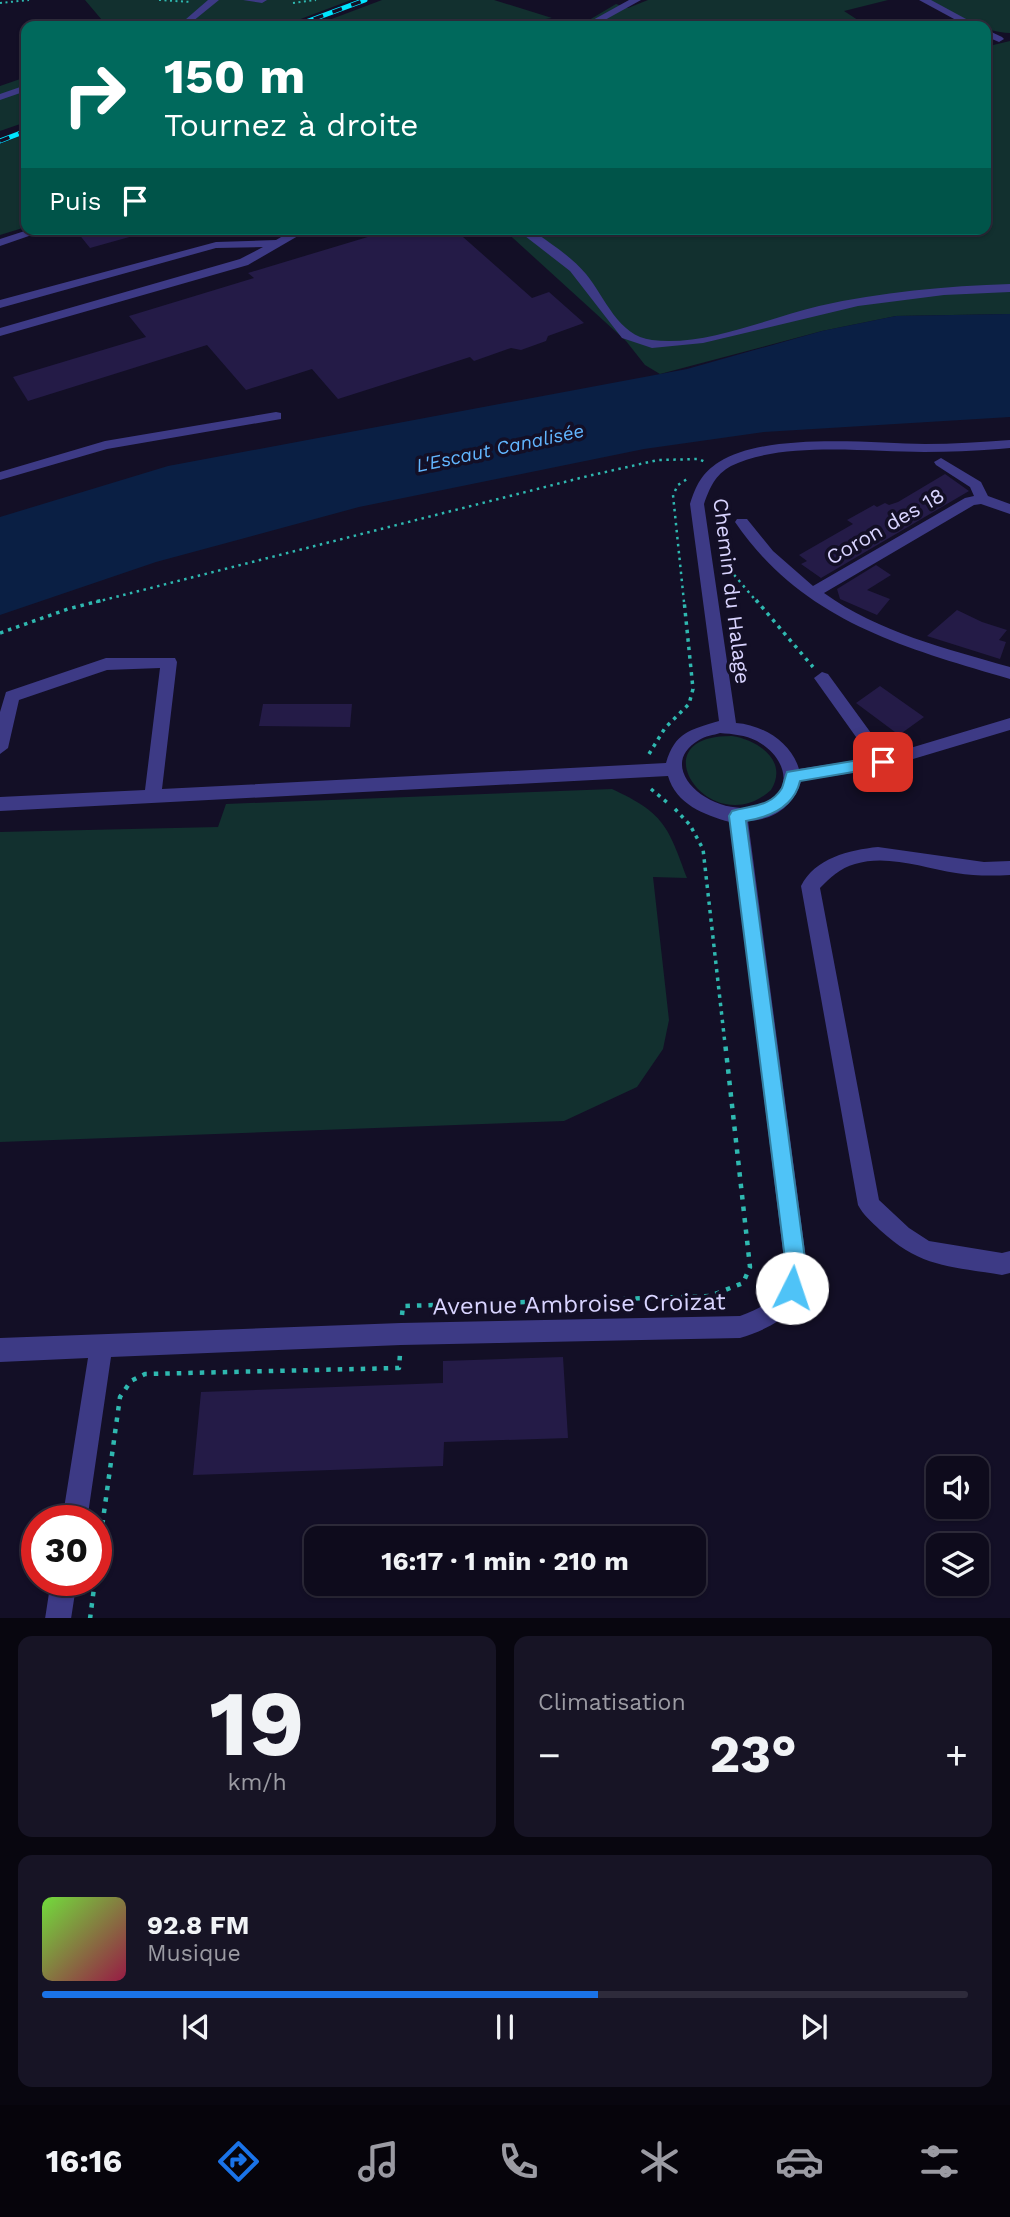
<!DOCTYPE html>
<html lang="fr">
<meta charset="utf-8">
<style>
body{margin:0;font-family:"Work Sans",sans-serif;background:#171425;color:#f1f3f6;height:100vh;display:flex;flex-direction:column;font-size:26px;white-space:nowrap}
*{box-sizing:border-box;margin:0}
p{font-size:23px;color:#9b9ba3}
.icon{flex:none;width:38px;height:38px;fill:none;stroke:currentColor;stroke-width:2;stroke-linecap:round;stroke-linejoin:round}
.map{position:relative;height:1618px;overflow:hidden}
.sheet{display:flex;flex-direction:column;gap:18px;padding:18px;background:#08060f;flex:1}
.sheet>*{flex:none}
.banner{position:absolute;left:21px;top:21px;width:970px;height:214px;border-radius:14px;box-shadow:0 2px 5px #0004,0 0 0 2px #2e2b3b;background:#00695c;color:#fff;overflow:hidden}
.tools{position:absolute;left:926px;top:1456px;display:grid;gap:14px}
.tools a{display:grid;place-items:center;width:63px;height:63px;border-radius:14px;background:#0e0b1c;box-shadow:0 2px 5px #0004,0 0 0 2px #2e2b3b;font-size:35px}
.speed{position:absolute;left:21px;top:1505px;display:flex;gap:14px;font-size:35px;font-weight:700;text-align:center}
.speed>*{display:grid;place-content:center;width:91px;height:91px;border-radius:50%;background:#0e0b1c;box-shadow:0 2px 5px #0004,0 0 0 2px #2e2b3b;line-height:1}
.speed .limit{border:10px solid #d22;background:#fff;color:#111}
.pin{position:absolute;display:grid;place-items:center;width:60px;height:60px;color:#fff;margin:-30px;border-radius:14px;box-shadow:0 4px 10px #0006}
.me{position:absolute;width:77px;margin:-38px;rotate:4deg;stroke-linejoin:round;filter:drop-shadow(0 0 5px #0008)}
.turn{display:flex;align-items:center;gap:24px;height:147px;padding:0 28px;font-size:32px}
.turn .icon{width:91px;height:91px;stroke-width:2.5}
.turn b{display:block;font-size:49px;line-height:60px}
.then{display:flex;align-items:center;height:66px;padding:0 28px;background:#0003;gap:14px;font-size:26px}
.big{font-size:52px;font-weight:700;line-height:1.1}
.sheet .tile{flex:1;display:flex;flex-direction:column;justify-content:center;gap:10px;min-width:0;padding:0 24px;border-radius:14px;background:#171425}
.sheet .dial{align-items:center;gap:0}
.dial b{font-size:91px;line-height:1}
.song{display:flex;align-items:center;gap:21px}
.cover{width:84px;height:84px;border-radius:10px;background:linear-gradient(135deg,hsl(100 70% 55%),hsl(340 70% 35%))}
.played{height:7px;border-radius:4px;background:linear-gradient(90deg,#1a73e8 60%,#2e2b3b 60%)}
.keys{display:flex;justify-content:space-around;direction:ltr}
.heat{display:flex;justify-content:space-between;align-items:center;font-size:38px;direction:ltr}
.sheet .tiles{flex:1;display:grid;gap:18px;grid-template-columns:1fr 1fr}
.tile:last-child{grid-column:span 2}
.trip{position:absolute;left:304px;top:1526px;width:402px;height:70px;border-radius:14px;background:#0e0b1c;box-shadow:0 2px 5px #0004,0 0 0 2px #2e2b3b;font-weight:700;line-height:70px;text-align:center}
.tab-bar{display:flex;height:112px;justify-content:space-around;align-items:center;background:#06040b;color:#9b9ba3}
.tab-bar .icon{width:49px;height:49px}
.tab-bar .active{color:#1a73e8}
.tab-bar b{font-size:32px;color:#f1f3f6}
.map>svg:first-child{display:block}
.green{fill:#12302f}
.water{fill:#0a1f44}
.building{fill:#241b47}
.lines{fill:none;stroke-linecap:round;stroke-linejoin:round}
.path-far3{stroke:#2fb8b0;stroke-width:2;stroke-dasharray:2 3.5;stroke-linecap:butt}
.path-far2{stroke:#2fb8b0;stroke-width:2.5;stroke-dasharray:2.5 4.5;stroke-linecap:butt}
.path-far1{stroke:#2fb8b0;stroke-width:3.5;stroke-dasharray:3.5 5;stroke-linecap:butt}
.path{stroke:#2fb8b0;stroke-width:4.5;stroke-dasharray:4.5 7;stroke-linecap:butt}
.minor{fill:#3d3a85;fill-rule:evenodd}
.rail-casing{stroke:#00e5ff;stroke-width:5}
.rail{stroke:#130f26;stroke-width:3.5;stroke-dasharray:10;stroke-linecap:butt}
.route{fill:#4fc3f7;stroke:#337fa1;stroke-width:2}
.labels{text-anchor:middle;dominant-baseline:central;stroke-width:7;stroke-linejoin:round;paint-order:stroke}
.far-water-label{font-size:19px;font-style:italic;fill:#62b6ff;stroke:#130f26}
.street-label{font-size:21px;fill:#d9d4ff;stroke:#130f26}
.near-street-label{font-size:24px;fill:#d9d4ff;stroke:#130f26}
</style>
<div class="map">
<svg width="1010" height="1619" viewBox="0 0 1010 1619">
<rect width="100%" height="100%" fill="#130f26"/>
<path class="green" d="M85 0H351L282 26H107Z
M382 0H494L552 18 501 26H313Z
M648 0H888L844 11 867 26H579L616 4 628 8Z
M929 0H1010V33C984 33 954 13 929 0Z
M1010 41V314L896 316 822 331 660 374 645 365 626 341 503 229H985V47Z
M26 77V122L0 131V86Z
M26 134V227L0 235V144Z
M732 736C758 740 789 761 771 790 712 844 635 735 732 736Z
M612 789C664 813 668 826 687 878L653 877 669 1020 663 1049 637 1087 564 1121 0 1142V832L218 827 226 804Z"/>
<path class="water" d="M1010 314V417L764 432 644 449 359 507 156 562 0 615V517L168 466 687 369 822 331 896 316Z"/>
<path class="building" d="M93 229H139L140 234 90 248 78 233Z
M364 229H454L532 298 549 292 584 323 548 336 546 341 521 350 511 348 474 361 470 357 338 399 312 369 246 390 207 345 28 401 13 377 146 337 129 316 254 278 248 273 371 236Z
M945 474 969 491 821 578 801 564 807 561 799 555 853 524 847 520 874 505 877 507 885 503 889 505 898 502Z
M876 565 891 575 867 590 890 599 877 615 840 599 837 589Z
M957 610 982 622 1007 630 999 640 1006 642 1000 659 927 636Z
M880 686 924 717 899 735 856 703Z
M263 704H352L350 727 259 726Z
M563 1357 568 1438 444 1442 443 1466 193 1475 201 1392 443 1383V1361Z"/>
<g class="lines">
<path class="path-far3" d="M159 0 191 2
M0 3 29 0
M293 3 316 0"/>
<path class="path-far2" d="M725 564 757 602
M96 602 588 476 658 460 699 459 705 462
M684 602 673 495 678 485 687 479"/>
<path class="path-far1" d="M756 600 813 667
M0 633 68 609 103 600
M649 754 665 728 689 704 693 689 684 600
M651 789 669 804
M675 809 690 825 703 849 725 1044"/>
<path class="path" d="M402 1315 403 1306 710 1296 743 1283 750 1267 725 1042
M96 1570 120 1397 131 1381 145 1374 399 1368 400 1354
M90 1619 95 1580"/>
<path class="minor" d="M208 0H219L187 26H178Z
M243 0H267L262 3Z
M629 0H641L594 26H582Z
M919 0H931L979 26H967Z
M985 29 1002 37 1004 39 999 42 985 36Z
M26 85V91L0 100V94Z
M31 229H49L0 246V239Z
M295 229H310L248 265 0 336V328L240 259 263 247 216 248 0 308V300L216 242 276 240Z
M516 229C531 229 538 234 550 243 563 252 576 262 586 274 605 297 618 336 652 340 704 347 768 318 819 306 881 292 946 286 1010 284V292L944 295 858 306 703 343 652 348 622 338 570 271Z
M276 412 281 413V419L107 449 0 480V472L105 441Z
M1010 440V448L999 449C974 451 949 452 924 452 869 452 781 441 731 466 715 475 710 487 704 504L736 723C763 725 791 742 799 769L871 758 814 678 822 672 828 674 887 755 1010 718V730L883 768 801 781C794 806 774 820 748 821L806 1259C804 1308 784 1324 740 1338L401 1345 111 1357 87 1521H62L88 1358 0 1362V1338L401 1323 740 1316C772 1305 782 1292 784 1259L730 822C704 815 676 804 668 776L0 811V797L145 790 160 668 107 670 19 700 8 748 0 754V712L6 692 106 658H175L177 662 162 789 666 763C675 732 690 730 719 721L690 504C696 485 702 473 719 462 767 432 870 443 925 444 953 444 982 442 1010 440ZM720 733C733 734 745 735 757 741 786 757 797 792 760 805 715 821 651 768 699 740 705 736 714 735 720 733Z
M941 458 981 482 988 496 1010 504V514L981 504 974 505 824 593C878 632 947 649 1010 667V679C901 647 802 620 735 522L737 519H747L773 551 813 586 965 498 974 496 970 487 936 465 934 462Z
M878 847 984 862 1010 861V875C992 876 974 876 956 873 924 868 887 854 855 864 840 868 830 878 820 888L879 1200 909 1228 929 1241 1002 1253 1010 1251V1273L1002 1275C950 1266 921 1268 880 1230 872 1222 863 1215 858 1205L801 886C815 858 849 850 878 847Z
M51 1580H77L71 1619H45Z"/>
<defs>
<path id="rail" d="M295 26 365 0
M0 141 26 131"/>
</defs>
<use href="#rail" class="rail-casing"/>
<use href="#rail" class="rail"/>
</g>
<path class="route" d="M883 756 888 758 891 762 888 766 800 781C794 807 770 817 746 821L805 1259 799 1295 792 1298 785 1295 782 1288 785 1259 729 816 732 811C750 805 770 808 782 788 784 783 785 777 787 772Z"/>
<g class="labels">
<g class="far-water-label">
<text transform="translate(500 448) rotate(-12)">L'Escaut Canalisée</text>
</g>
<g class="street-label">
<text transform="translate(885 526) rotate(-30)">Coron des 18</text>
<text transform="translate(732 591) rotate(83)">Chemin du Halage</text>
</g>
<g class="near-street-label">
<text transform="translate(579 1304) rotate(-1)">Avenue Ambroise Croizat</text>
</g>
</g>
</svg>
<div class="tools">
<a><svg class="icon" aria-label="sound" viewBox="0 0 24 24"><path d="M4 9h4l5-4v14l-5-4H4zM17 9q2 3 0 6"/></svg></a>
<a><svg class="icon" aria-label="layers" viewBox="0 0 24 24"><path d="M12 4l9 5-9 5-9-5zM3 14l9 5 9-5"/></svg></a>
</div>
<div class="speed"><div class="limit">30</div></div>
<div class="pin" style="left:883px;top:762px;background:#d93025"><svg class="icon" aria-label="arrive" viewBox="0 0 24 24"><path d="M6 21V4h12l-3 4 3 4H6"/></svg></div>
<svg class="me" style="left:792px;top:1288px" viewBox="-20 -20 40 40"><circle r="19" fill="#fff"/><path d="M0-13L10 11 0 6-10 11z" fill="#4fc3f7"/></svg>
<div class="trip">16:17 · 1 min · 210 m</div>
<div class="banner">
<div class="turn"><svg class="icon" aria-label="right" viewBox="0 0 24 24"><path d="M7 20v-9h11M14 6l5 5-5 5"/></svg><div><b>150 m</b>Tournez à droite</div></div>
<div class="then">Puis<svg class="icon" aria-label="arrive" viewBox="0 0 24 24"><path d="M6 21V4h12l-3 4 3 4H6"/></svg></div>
</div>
</div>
<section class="sheet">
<div class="tiles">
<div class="tile dial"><b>19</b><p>km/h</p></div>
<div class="tile"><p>Climatisation</p>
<div class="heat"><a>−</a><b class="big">23°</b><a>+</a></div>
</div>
<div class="tile">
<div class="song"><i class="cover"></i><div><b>92.8 FM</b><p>Musique</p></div></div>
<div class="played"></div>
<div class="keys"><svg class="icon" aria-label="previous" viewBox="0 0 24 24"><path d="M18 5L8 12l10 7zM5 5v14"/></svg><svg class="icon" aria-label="pause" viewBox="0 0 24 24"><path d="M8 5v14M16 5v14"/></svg><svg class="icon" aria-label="next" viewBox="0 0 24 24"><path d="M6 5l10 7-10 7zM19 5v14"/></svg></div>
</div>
</div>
</section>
<nav class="tab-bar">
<b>16:16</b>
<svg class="icon active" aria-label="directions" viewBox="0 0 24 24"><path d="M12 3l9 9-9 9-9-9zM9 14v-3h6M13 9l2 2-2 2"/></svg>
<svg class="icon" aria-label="music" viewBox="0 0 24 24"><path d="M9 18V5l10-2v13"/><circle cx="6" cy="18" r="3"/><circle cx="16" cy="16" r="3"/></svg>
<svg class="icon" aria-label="phone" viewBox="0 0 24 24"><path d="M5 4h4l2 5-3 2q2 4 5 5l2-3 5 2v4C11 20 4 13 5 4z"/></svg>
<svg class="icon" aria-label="climate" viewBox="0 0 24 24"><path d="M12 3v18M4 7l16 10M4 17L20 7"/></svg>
<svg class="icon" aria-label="car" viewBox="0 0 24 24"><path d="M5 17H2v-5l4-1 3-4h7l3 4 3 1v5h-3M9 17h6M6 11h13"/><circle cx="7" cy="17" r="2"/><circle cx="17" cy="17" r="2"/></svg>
<svg class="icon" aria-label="filters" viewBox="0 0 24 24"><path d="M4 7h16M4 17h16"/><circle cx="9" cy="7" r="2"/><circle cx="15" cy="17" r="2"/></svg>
</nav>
